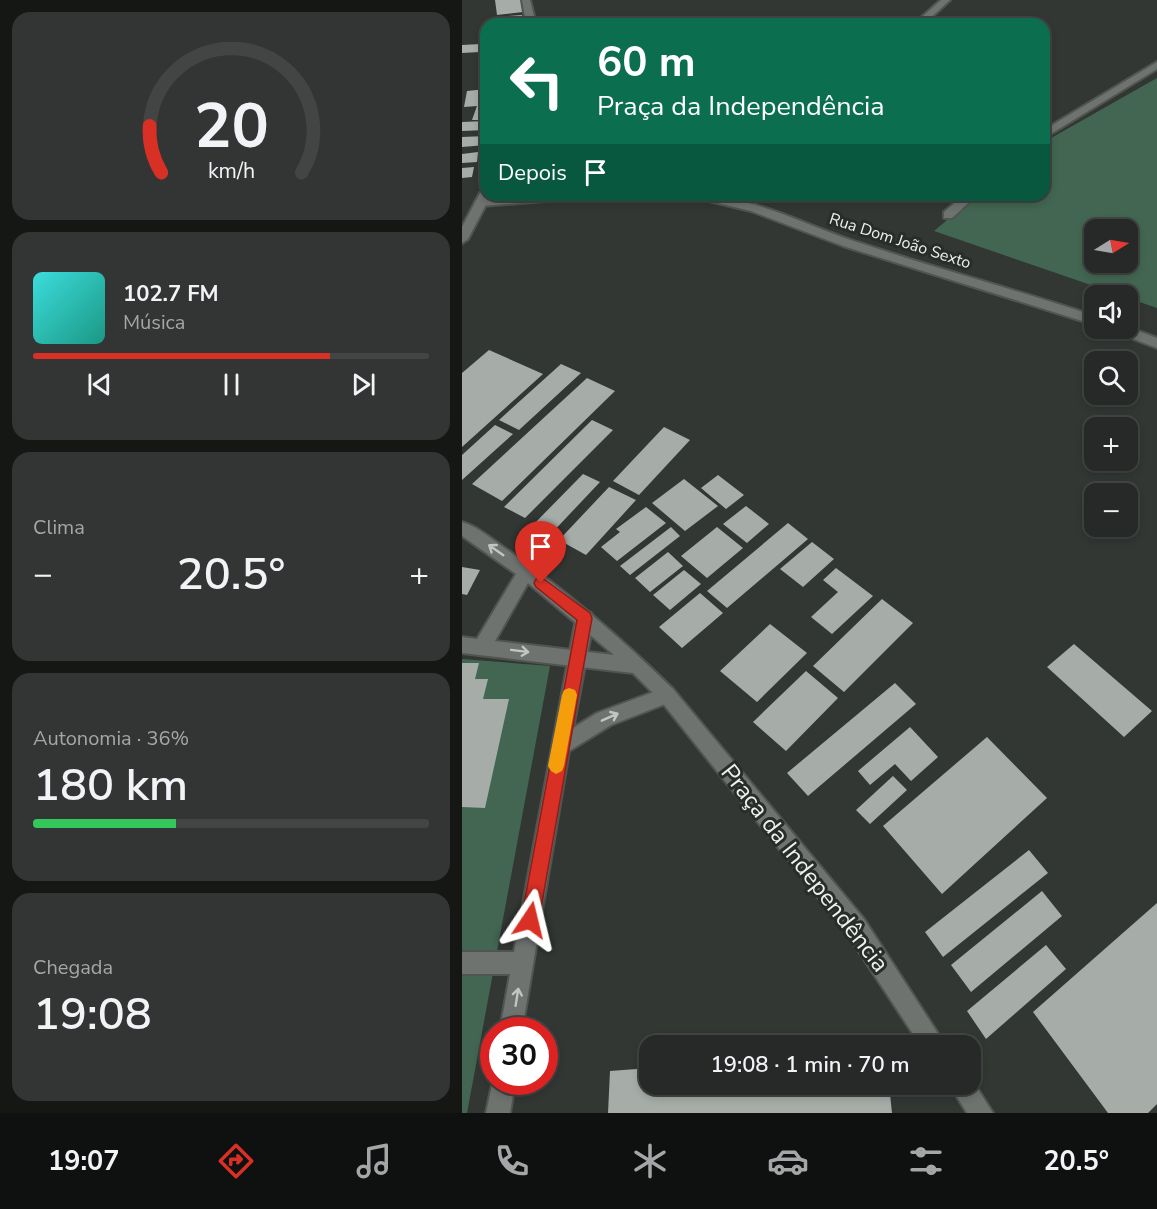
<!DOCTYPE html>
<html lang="pt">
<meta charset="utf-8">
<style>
body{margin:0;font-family:"Nunito Sans",sans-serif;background:#323533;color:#f1f3f6;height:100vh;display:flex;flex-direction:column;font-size:22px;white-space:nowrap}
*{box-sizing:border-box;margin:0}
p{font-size:20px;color:#a4a6a7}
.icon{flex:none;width:33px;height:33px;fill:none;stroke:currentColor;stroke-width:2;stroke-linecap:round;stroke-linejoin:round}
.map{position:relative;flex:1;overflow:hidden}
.details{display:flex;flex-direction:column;gap:12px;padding:12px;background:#151715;width:462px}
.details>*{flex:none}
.hud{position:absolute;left:18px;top:18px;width:570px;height:183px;border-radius:18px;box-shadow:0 3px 9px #0003,0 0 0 2px #424544;background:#0b6e4f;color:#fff;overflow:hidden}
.needle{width:39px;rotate:79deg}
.tools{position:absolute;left:622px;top:219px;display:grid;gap:12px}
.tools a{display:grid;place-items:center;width:54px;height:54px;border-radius:12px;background:#262927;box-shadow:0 3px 9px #0003,0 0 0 2px #424544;font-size:30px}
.speed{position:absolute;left:18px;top:1017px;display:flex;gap:12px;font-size:30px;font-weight:700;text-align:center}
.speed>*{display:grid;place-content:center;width:78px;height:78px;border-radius:50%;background:#262927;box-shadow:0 3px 9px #0003,0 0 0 2px #424544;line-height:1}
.speed .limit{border:9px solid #d22;background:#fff;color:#111}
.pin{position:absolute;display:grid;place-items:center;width:51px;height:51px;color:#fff;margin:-62px -26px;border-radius:50% 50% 50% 0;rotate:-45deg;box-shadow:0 0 6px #0007}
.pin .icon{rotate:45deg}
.me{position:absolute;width:66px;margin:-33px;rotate:10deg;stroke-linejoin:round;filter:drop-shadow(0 0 4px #0008)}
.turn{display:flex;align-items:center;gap:21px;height:126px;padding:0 18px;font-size:27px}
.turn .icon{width:78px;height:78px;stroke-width:2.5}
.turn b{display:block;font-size:42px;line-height:51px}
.then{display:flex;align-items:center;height:57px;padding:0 18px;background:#0003;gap:12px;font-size:22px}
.big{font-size:45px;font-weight:600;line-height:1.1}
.details .tile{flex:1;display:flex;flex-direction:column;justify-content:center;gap:9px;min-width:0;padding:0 21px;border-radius:18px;background:#323533}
.details .dial{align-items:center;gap:0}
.dial svg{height:156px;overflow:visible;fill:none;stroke:#424544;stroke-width:7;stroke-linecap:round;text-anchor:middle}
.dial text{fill:#f1f3f6;stroke:none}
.song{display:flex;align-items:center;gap:18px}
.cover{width:72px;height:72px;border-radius:9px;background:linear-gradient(135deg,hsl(180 70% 55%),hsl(170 70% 35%))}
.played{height:6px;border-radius:3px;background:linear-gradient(90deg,#d93025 75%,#424544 75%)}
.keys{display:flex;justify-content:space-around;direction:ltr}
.heat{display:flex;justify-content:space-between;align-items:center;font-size:33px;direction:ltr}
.charge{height:9px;border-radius:4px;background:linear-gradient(90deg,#34c759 36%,#424544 0)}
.trip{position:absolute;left:177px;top:1035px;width:342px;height:60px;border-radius:18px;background:#262927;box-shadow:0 3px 9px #0003,0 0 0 2px #424544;font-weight:600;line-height:60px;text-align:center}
.tab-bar{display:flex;height:96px;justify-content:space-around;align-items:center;background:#0f1010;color:#a4a6a7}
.tab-bar .icon{width:42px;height:42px}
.tab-bar .selected{color:#d93025}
.tab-bar b{font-size:27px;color:#f1f3f6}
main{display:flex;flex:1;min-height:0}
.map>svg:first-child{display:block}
.green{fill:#426651;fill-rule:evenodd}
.building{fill:#a6ada8}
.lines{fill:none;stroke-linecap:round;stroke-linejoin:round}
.minor-casing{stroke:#515552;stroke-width:4}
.tertiary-casing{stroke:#515552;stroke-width:4}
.minor{fill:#6e7370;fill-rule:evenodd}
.tertiary{fill:#6e7370;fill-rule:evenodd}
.oneway{stroke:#c1c6c3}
.route{fill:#d93025;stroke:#8d1f18;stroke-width:1.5}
.slow{fill:#f59e0b}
.labels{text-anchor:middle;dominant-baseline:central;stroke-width:6;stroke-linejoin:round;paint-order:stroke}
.far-street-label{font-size:16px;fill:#eef2ef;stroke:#282d2a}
.near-street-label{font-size:24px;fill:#eef2ef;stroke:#282d2a}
</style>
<main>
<section class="details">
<div class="tile dial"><svg viewBox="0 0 100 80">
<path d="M14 69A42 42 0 1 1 86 69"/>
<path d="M14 69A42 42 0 0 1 8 45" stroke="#d93025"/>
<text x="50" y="56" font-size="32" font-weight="700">20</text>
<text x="50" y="72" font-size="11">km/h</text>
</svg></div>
<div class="tile">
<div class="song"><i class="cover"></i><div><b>102.7 FM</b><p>Música</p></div></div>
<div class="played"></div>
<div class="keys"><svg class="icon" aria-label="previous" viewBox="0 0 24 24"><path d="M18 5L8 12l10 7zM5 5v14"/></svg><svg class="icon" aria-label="pause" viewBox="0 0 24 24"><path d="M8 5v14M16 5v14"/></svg><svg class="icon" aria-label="next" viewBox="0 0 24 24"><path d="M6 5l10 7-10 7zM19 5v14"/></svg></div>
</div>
<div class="tile"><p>Clima</p>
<div class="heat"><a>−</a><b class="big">20.5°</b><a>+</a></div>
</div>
<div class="tile"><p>Autonomia · 36%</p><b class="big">180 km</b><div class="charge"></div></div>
<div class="tile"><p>Chegada</p><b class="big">19:08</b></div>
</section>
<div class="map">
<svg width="695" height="1113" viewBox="0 0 695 1113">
<rect width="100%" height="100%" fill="#323734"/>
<path class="green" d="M695 78V308L666 298V296L658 295 472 231 515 195H582V142ZM633 230H666V262H633Z
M0 659 88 666 5 1113H0Z"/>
<path class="building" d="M33 0H59L61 12 35 15Z
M60 15V24H35V17Z
M19 44 18 52 0 53V45Z
M24 89V105L17 106H24V120H10L15 106 2 107 5 91Z
M24 121V130L0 131V122Z
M24 136V145L0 147V137Z
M16 152 15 162 0 163V154Z
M12 167 10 177 0 178V168Z
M27 350 81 374 0 447V373Z
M99 364 119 373 57 430 37 420Z
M125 378 153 391 40 501 10 484Z
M130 420 151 430 63 518 42 507Z
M33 425 51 434 0 480V455Z
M202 427 228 440 177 495 151 481Z
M121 474 138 482 87 536 69 527Z
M256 475 282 495 264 509 239 488Z
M222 479 256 506 223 531 190 503Z
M147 487 174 500 124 555 97 540Z
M284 506 307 524 285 543 261 524Z
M184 507 204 523 155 561 139 547 158 532 154 529Z
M326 523 346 539 265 608 245 591Z
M209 527 218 536 168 575 158 566Z
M255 527 281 548 245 578 219 556Z
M350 542 372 559 341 587 318 569Z
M206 552 221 566 188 592 173 578Z
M0 567 18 570 5 595 0 594Z
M374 568 411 596 370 634 349 617 376 592 361 580Z
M222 570 239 584 208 610 191 595Z
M238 593 261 613 220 648 197 627Z
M420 599 451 623 382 692 351 666Z
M308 624 345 653 295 702 258 671Z
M612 644 690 711 662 737 585 667Z
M0 663H17L13 679H26L21 699H47L23 808 0 807Z
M344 671 376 698 324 751 291 722Z
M433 683 454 704 346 796 325 773Z
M448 727 476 757 449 781 433 764 408 785 396 771Z
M525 737 585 798 480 894 421 826Z
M431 776 445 790 408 824 394 810Z
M567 850 586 873 481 957 463 932Z
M580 891 600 916 509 992 489 965Z
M695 903V1104L686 1113H646L571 1012Z
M584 945 604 969 524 1039 505 1011Z
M188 1068V1084H427L430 1113H146L148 1071Z"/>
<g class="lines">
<defs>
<path id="minor" d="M695 62V69L582 138V130Z
M71 195H129L123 198 19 206 13 202 19 198Z
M228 195C292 195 339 224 398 243 476 269 555 290 633 316V325L381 246 289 211 230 197Z
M502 195H515L490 218H482V212Z
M666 327 695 338V348L650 331 649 328Z
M123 611 129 613 132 618 111 728 135 713 205 687 211 689 214 695 211 701 149 725 107 751 60 1030H38L48 974H0V952H52L114 618 117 613Z
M32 1076V1082H53L48 1113H24Z"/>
<path id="tertiary" d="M60 0H68L74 24H64Z
M479 0H488L462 24H452Z
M24 190V195H29L6 239 0 243V227L18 193Z
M0 522C17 527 32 541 47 551 106 592 160 639 211 689L402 919 484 1046H459L386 935 199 701 171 673 0 653V637L15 639 54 574 0 536ZM66 583 152 655 33 641Z
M508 1077 531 1113H505L487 1084H508Z"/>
</defs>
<use href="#minor" class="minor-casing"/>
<use href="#tertiary" class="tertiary-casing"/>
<use href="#minor" class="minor"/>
<use href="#tertiary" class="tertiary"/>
</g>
<defs><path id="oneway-shaft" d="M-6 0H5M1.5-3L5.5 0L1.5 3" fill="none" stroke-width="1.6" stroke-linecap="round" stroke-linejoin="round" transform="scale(1.5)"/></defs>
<g class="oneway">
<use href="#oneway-shaft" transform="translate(34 550) rotate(-145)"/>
<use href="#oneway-shaft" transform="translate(58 651) rotate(7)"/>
<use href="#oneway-shaft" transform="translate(148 717) rotate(-24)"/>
<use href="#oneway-shaft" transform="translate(55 997) rotate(-81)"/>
</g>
<path class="route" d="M79 577 128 613 130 618 77 920 74 926 68 929 62 926 59 920 115 620 74 587 72 583 74 579Z"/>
<path class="slow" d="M107 688 113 690 115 695 102 766 100 771 94 774 89 771 86 766 100 695 102 690Z"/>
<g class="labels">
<g class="far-street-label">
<text transform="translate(438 241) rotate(18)">Rua Dom João Sexto</text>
</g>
<g class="near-street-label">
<text transform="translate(343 868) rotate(52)">Praça da Independência</text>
</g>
</g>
</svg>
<div class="tools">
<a><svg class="needle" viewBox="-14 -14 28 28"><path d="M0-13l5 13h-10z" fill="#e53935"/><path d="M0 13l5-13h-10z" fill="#a4a6a7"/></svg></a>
<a><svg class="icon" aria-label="sound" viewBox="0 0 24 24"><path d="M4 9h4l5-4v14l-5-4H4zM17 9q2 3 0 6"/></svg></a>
<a><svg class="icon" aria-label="search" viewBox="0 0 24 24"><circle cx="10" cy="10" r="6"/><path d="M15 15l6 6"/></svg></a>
<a>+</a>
<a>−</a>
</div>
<div class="speed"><div class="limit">30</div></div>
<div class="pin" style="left:79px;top:583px;background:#d93025"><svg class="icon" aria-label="arrive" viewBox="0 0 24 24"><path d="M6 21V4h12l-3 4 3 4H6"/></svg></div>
<svg class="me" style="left:68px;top:920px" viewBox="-20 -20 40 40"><path d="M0-17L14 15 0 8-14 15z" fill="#d93025" stroke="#fff" stroke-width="4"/></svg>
<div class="trip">19:08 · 1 min · 70 m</div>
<div class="hud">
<div class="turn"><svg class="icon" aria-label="left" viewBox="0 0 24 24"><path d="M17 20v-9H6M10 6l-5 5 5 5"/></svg><div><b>60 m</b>Praça da Independência</div></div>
<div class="then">Depois<svg class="icon" aria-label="arrive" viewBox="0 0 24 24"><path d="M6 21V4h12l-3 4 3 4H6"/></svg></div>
</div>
</div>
</main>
<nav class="tab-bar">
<b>19:07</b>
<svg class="icon selected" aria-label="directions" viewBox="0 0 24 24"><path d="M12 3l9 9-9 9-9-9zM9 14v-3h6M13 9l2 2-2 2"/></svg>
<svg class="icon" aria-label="music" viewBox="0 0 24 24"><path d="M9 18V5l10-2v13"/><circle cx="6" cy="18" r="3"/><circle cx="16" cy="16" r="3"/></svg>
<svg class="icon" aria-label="phone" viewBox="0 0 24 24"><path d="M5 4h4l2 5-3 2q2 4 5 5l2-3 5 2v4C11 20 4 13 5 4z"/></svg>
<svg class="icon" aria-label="climate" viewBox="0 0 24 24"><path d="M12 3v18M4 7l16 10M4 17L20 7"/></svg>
<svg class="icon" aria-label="car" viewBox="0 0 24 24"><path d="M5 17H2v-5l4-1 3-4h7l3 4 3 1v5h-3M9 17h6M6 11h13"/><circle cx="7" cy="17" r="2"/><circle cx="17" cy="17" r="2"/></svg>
<svg class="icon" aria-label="filters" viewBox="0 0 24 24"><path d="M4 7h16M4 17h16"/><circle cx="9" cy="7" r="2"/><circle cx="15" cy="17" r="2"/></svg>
<b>20.5°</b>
</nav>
